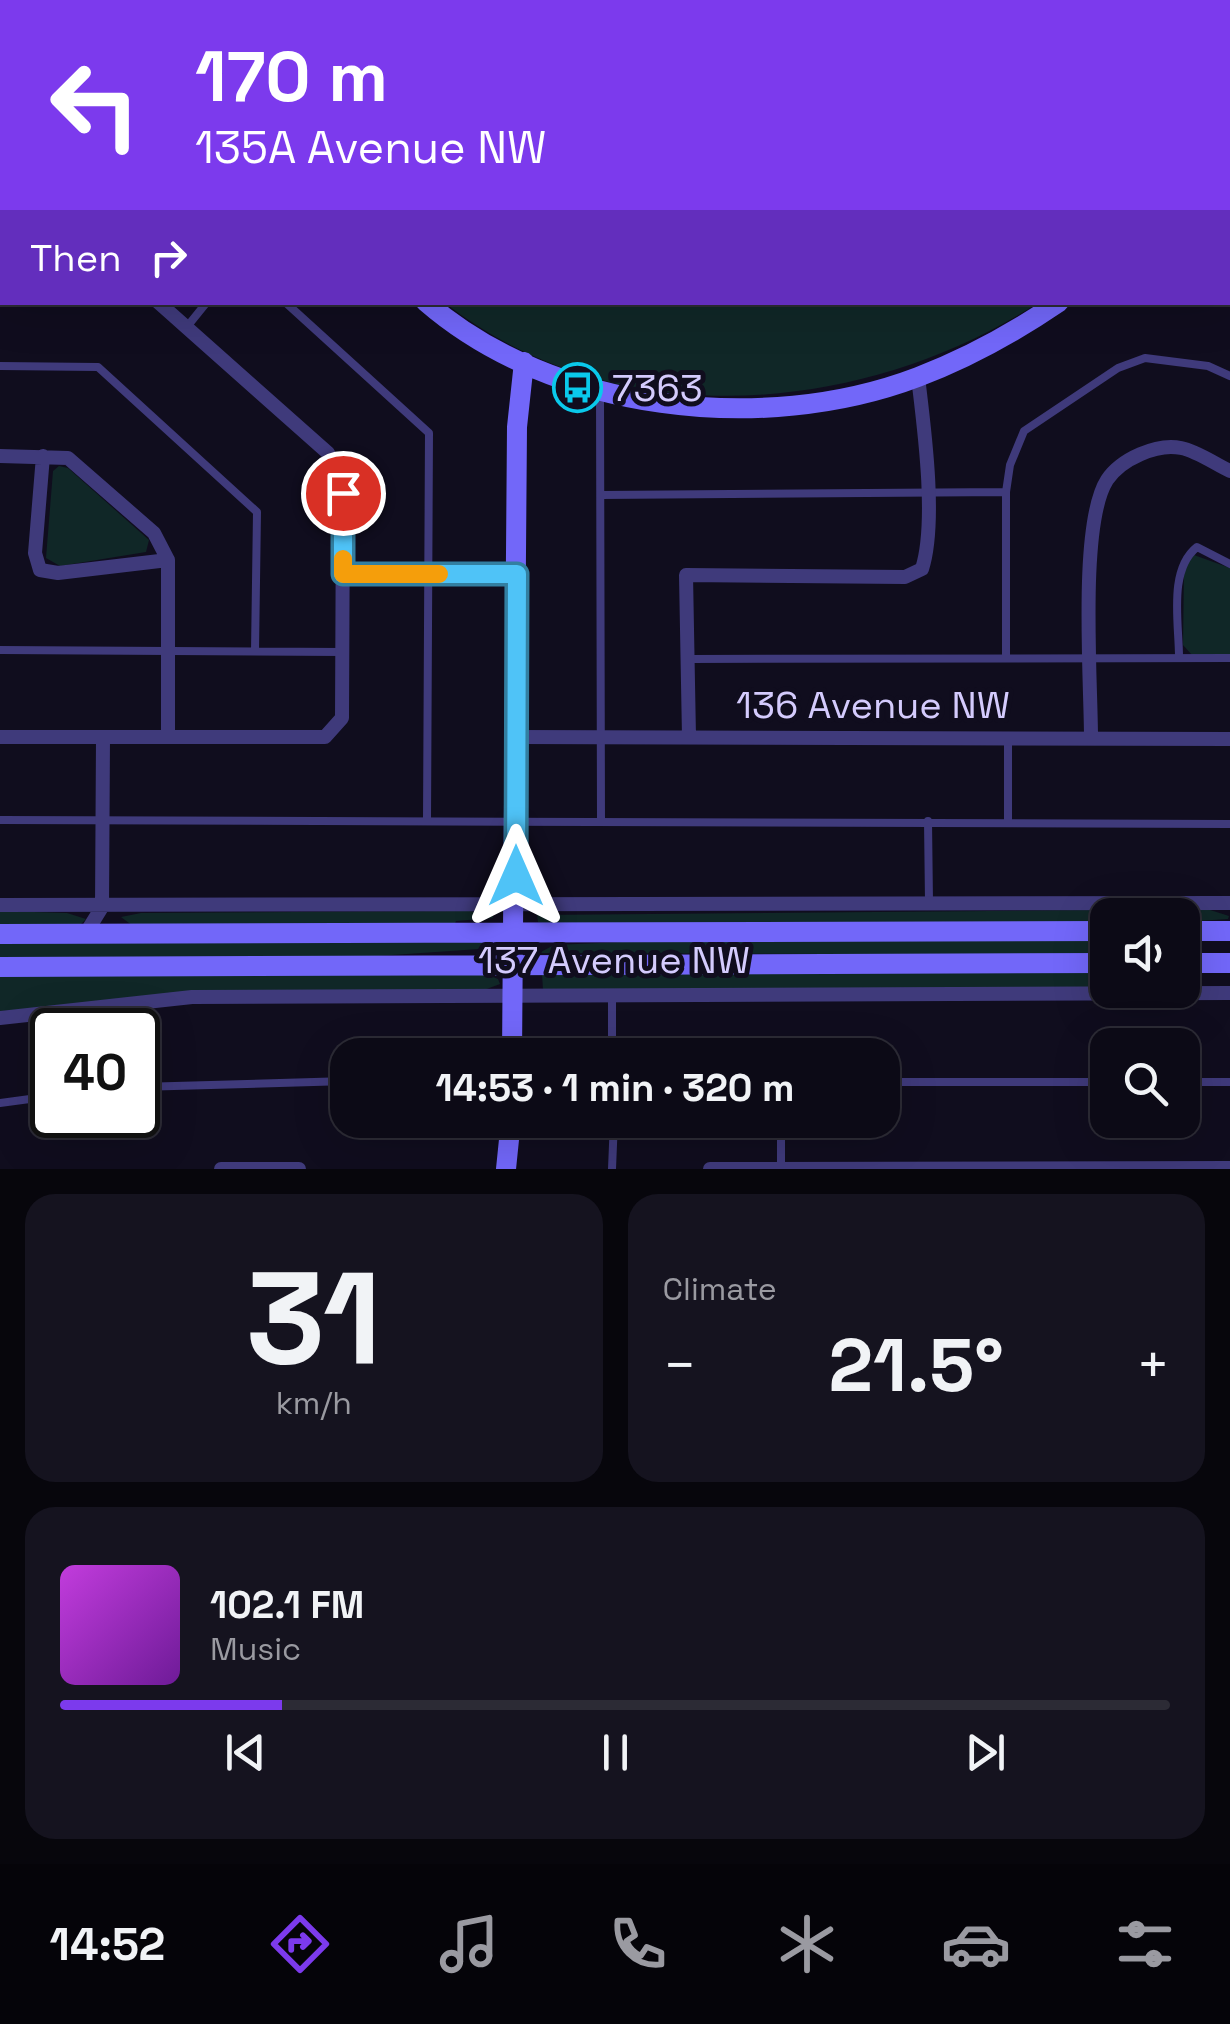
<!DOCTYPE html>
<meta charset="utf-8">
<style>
body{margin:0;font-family:"Space Grotesk",sans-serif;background:#15131f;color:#f1f3f6;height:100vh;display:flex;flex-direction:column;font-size:38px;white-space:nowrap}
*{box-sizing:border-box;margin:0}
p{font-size:32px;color:#9a9aa1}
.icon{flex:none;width:55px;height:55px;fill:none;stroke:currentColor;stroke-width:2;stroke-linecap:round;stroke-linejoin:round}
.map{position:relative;height:1169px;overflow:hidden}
.details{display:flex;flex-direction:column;gap:25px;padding:25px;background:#07060c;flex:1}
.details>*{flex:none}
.banner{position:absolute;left:0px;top:0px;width:1230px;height:305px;box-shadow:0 10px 40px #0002,0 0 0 2px #2c2b35;background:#7c3aed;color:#fff;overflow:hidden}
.controls{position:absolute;left:1090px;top:898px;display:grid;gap:20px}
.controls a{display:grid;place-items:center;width:110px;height:110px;border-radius:20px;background:#0c0a16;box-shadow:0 10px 40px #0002,0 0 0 2px #2c2b35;font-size:50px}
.speed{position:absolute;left:30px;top:1008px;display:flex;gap:20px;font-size:50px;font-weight:700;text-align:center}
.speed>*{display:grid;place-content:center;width:130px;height:130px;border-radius:50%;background:#0c0a16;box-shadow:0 10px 40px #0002,0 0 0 2px #2c2b35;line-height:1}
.speed .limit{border:5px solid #111;border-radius:15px;background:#fff;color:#111}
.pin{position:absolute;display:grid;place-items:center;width:85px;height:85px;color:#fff;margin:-42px;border:5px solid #fff;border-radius:50%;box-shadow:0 2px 10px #0007}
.me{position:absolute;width:110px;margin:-55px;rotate:0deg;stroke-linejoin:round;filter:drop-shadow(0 0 8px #0008)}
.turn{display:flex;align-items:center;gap:35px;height:210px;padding:0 30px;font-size:45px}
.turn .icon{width:130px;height:130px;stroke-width:2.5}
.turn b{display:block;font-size:70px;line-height:85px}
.then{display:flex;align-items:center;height:95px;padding:0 30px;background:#0003;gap:20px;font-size:38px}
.big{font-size:75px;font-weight:800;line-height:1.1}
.details .tile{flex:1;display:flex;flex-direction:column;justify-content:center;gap:15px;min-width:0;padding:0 35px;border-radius:30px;background:#15131f}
.details .dial{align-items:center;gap:0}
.dial b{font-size:130px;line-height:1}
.song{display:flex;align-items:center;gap:30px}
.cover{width:120px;height:120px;border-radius:15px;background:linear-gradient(135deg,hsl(290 70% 55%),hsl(280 70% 35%))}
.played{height:10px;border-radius:5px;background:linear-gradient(90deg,#7c3aed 20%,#2c2b35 20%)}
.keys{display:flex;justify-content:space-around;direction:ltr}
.heat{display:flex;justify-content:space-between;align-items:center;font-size:55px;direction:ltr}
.details .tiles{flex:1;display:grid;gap:25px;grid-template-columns:1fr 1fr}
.tile:last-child{grid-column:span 2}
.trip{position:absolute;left:330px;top:1038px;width:570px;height:100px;border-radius:30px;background:#0c0a16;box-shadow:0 10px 40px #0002,0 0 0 2px #2c2b35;font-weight:800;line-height:100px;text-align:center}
.tab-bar{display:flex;height:160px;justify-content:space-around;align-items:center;background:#050409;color:#9a9aa1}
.tab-bar .icon{width:70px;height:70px}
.tab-bar .on{color:#7c3aed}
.tab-bar b{font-size:45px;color:#f1f3f6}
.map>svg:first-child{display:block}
.green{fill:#102727}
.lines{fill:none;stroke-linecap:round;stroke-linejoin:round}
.lane{stroke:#3f3a7b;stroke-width:8}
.street{stroke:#3f3a7b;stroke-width:14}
.secondary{stroke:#7267f9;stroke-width:20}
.route-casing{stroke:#337fa1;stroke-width:25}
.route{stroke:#4fc3f7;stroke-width:18}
.slow{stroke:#f59e0b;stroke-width:18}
.labels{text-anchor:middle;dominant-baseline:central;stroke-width:10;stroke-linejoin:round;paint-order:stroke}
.poi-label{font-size:38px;fill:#d4cbfd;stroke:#100d1e;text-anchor:start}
.street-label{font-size:38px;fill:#d4cbfd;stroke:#100d1e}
</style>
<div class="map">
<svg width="1230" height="1169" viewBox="0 0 1230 1169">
<rect width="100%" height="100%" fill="#100d1e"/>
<path class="green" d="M103 0H818L103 2Z
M445 303H1038C863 416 617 437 445 303Z
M59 466 68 468 149 540 146 552 60 566 46 558 53 471Z
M1194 555 1230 568V655H1192L1183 645 1184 568Z
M1207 909 1229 916 1228 919 1183 922 1182 915H1108L1107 922 548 924 538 922 537 915Z
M0 911 67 913 86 919 81 924 0 927Z
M469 911 493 914V918L456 921 455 924 133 926 121 917 141 913Z
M1108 938 1107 953 1078 955 539 953 554 945 689 939Z
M482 941 494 944V948L349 958 0 959V943Z
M1107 972 1108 987 543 990 542 974Z
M483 973 498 979 500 984 484 990 0 1011V976Z"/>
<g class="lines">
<path class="lane" d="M1215 2 1216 0
M0 13H2
M0 192H2
M1228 260 1230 258
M285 302 429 433 427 821
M186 328 207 302
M0 366 98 367 257 512 255 651
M600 395 601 820
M601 495 1006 492
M0 650 343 652
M1006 657V492L1010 465 1024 431 1118 368 1145 358 1208 366 1230 376
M1179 657C1179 623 1168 570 1197 547L1230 564
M689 659 1230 658
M1008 738V821
M0 820 1230 824
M928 821 929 902
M612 996V1055
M882 1082H1108
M1182 1082H1230
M138 1087 348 1081
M0 1103 52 1096
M612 1169 614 1120
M781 1169V1120"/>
<path class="street" d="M94 0V2
M826 0V2
M1228 47H1230
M0 279H2
M0 456 68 458 154 533 168 560V737
M43 456 35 553 40 570 58 573 168 560
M343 575 517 574
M0 737H325L342 718 343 493 328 453 158 302
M517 737 1230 739
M689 737 686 575 905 577 922 569C937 522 924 427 918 377
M1091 738C1091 681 1079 524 1107 480 1121 459 1157 443 1181 448 1197 451 1215 464 1230 471
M0 905 1230 903
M86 933 102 907 103 738
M0 1018 192 997 1230 993
M221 1169H299
M710 1169 1230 1168"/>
<path class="secondary" d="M1130 0V2
M0 101H2
M1228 244 1230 247
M426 302C553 412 763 436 918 377 968 358 1015 332 1059 302
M1182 931H1230
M0 934 1108 931
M1182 963H1230
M0 967 1108 963
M512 1055 517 427 524 362
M506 1169 511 1120"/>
</g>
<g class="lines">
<defs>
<path id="route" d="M343 493V574H517L516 876"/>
</defs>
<use href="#route" class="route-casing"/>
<use href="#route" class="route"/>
<path class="slow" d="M343 559V574H439"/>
</g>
<defs>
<symbol id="bus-ring" viewBox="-11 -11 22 22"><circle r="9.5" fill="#100d1e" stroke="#0ac9eb" stroke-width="1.5"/><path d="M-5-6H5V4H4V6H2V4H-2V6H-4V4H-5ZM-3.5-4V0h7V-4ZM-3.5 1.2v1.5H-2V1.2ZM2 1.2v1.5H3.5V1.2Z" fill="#0ac9eb"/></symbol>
</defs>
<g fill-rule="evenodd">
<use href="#bus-ring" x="550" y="360" width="55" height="55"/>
</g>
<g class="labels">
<g class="poi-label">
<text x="612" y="388">7363</text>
</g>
<g class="street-label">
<text x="873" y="705">136 Avenue NW</text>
<text x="614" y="960">137 Avenue NW</text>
</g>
</g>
</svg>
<div class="controls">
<a><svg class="icon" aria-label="sound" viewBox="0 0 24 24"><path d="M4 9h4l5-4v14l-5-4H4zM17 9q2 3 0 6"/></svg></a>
<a><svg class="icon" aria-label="search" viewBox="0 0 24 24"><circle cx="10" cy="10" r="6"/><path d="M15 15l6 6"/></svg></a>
</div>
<div class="speed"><div class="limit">40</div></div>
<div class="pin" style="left:343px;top:493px;background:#d93025"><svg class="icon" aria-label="arrive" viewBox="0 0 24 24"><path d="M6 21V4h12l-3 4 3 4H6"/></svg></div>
<svg class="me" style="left:516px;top:876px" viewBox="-20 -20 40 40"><path d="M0-17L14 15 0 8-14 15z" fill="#4fc3f7" stroke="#fff" stroke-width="4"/></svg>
<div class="trip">14:53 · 1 min · 320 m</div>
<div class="banner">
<div class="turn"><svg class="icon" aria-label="left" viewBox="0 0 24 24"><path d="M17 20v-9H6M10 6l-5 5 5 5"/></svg><div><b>170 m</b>135A Avenue NW</div></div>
<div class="then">Then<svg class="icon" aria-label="right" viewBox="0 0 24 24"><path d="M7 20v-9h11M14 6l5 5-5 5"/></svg></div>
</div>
</div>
<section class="details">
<div class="tiles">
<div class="tile dial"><b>31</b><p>km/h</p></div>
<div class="tile"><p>Climate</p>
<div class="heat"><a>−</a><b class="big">21.5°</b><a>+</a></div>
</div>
<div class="tile">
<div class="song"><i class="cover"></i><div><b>102.1 FM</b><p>Music</p></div></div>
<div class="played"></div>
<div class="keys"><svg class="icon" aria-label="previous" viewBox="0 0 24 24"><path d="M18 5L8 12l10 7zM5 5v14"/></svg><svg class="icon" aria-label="pause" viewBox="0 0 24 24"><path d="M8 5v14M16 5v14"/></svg><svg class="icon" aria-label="next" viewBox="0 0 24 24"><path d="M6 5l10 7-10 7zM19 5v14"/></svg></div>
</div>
</div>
</section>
<nav class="tab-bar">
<b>14:52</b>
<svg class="icon on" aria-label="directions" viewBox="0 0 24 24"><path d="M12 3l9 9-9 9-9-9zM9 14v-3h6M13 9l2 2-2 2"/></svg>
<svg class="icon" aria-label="music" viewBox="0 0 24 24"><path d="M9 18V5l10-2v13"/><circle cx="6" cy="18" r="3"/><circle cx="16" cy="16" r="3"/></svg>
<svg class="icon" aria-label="phone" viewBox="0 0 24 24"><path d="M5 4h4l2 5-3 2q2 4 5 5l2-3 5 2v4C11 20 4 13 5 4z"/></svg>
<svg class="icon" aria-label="climate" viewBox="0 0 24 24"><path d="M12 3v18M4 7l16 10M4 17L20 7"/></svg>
<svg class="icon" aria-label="car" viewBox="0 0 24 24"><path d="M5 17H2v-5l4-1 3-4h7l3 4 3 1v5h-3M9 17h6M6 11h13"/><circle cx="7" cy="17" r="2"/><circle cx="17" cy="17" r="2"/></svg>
<svg class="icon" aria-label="filters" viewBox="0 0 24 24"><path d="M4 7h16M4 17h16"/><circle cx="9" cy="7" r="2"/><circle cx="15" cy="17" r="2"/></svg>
</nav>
